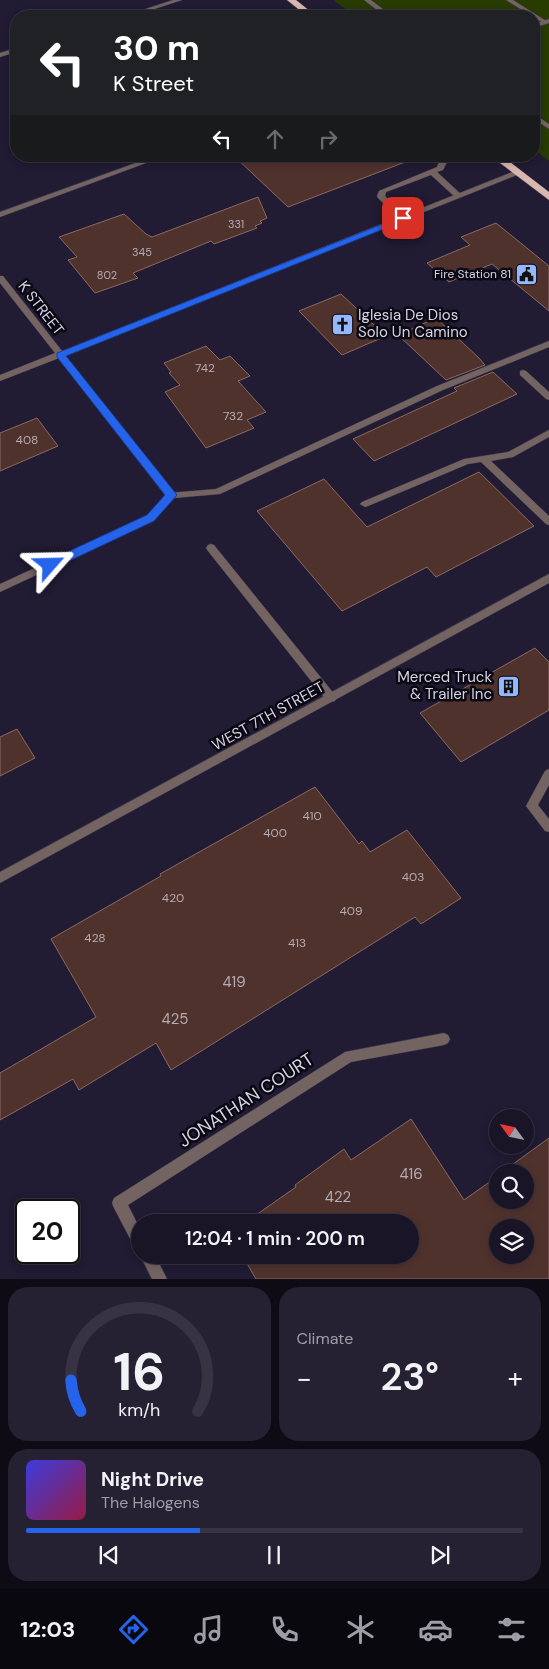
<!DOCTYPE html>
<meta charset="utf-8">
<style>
body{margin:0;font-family:"DM Sans",sans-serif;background:#262132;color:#f1f3f6;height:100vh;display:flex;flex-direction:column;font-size:19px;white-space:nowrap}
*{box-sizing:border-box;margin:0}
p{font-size:16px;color:#9f9ea7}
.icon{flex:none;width:28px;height:28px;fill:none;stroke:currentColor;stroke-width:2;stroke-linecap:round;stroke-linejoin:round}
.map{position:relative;height:1279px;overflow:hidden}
.drawer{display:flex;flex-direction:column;gap:8px;padding:8px;background:#0e0b15;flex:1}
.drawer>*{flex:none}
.banner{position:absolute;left:10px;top:10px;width:530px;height:152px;border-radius:20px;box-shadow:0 2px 8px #0003,0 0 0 1px #373343;background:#202124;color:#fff;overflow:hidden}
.needle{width:32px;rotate:303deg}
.controls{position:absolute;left:489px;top:1109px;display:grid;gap:10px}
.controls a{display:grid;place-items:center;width:45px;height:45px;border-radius:50%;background:#191426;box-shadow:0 2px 8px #0003,0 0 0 1px #373343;font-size:25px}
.speed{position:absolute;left:15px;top:1199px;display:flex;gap:10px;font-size:25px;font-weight:700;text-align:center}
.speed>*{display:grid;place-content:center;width:65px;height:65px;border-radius:50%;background:#191426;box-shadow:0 2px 8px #0003,0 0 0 1px #373343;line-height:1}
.speed .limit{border:2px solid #111;border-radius:8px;background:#fff;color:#111}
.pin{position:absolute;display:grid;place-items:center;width:42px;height:42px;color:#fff;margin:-21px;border-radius:10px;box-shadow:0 2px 8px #0006}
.me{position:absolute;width:55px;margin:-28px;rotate:65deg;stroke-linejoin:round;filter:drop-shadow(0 0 4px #0008)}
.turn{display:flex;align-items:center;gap:18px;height:105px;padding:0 20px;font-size:22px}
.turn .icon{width:65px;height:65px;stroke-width:2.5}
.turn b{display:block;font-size:35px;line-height:42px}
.lanes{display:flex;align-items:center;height:48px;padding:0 20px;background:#0003;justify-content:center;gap:25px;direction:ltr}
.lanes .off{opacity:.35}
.big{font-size:38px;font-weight:600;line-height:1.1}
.drawer .widget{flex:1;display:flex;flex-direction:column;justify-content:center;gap:8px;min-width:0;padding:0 18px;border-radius:20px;background:#262132}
.drawer .dial{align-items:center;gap:0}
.dial svg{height:130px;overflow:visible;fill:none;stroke:#373343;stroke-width:7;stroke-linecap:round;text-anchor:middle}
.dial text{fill:#f1f3f6;stroke:none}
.song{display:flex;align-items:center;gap:15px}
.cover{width:60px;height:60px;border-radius:8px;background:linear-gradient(135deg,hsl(240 70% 55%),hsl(340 70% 35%))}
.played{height:5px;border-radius:2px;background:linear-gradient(90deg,#2563eb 35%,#373343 35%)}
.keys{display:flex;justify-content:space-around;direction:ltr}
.heat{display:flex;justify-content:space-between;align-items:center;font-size:28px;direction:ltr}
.drawer .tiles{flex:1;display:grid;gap:8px;grid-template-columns:1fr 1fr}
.widget:last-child{grid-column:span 2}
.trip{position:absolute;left:131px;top:1214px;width:288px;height:50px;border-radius:25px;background:#191426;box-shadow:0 2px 8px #0003,0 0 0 1px #373343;font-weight:600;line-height:50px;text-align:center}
.tab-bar{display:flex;height:80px;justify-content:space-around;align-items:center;background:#0a080f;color:#9f9ea7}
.tab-bar .icon{width:35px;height:35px}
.tab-bar .current{color:#2563eb}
.tab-bar b{font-size:22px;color:#f1f3f6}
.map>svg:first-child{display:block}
.green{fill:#283b00}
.building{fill:#50322d;stroke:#8b6962;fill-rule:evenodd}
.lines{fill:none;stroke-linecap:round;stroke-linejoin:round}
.service-casing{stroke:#3a354c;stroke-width:1}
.minor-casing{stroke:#3a354c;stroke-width:1}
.trunk-casing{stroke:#3a354c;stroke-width:1}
.service{fill:#736461;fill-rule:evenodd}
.minor{fill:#736461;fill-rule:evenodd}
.trunk{fill:#dab6b1;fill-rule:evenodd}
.route{fill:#2563eb;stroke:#184099}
.labels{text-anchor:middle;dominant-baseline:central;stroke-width:5;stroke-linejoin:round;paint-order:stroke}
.far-number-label{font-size:11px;fill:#b5acb6}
.far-poi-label{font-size:12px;fill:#d7d4e4;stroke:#0a0812;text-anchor:end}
.number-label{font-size:12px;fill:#b5acb6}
.street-label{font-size:15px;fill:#d7d4e4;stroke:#0a0812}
.poi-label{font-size:15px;fill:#d7d4e4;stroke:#0a0812;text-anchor:start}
.near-number-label{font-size:15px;fill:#b5acb6}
.near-street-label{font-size:18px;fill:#d7d4e4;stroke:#0a0812}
</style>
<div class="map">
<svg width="549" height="1279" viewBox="0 0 549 1279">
<rect width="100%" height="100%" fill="#211b33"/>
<path class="green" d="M333 0H549V161L534 149V16H355Z"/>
<path class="building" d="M234 156H412L413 159 288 207Z
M258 197 267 218 260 221 262 223 255 226 257 228 214 244 211 241 133 273 138 278 95 293 68 260 77 257 59 237 124 214 146 234 152 237Z
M496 223 549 266V311L492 264 449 282 427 263 470 245 461 237Z
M341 294 386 336 342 355 299 311Z
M436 318 479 358 485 365 446 380 398 335Z
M206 346 220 360 230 356 250 376 238 381 266 412 247 420 254 428 206 448 165 392 180 385 169 373 171 372 164 363Z
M493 372 517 394 374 461 353 439 457 391 454 388Z
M37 418 58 446 0 471V433Z
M479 472 534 526 436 577 427 567 342 611 257 511 324 479 367 527Z
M535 648 549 662V710L461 762 420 713Z
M17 729 35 758 0 776V737Z
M315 787 359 844 362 841 370 852 407 830 461 898 421 924 415 917 171 1070 156 1043 79 1090 73 1079 0 1120V1073L96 1017 51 939 161 876 160 874Z
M411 1119 464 1200 498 1176V1200H525V1172H502L549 1138V1279H256L242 1255H410V1222H246L296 1187 295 1185 344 1149 351 1160ZM498 1228H525V1255H498Z"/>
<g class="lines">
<defs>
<path id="service" d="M173 0H182L133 16H124Z
M364 0H371L392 16H385Z
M506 0H513L548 22 543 23Z
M16 48V52L0 57V53Z
M534 114 549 124V129L534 119Z
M433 156H441L447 162 443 170 437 172 463 196 456 198 431 175 386 192 385 196 407 218 403 220H400L378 198 377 196 379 191 437 167 439 162Z
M549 341V347L443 390 220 494 174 498 154 520 0 592V584L148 516 168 493 216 489 437 386Z
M523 370 526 371 549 392V400L546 399 520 375V371Z
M549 430V437L513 457 491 461 549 516V525L546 524 481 462 468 464 368 506 365 507 360 504 362 502 464 459 508 452Z
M211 544 214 545 335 695 336 698 335 701 331 702 327 701 208 551 206 548 208 545Z
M549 769V785L538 805 549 819V832L545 831 526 806 545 771Z"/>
<path id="minor" d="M549 19V23L534 28V24Z
M155 156H165L0 217V212Z
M515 171 522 173 65 355 174 493 176 495 174 497H168L59 358 0 381V375L55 353 0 283V276H3L62 351Z
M549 574V583L0 883V872Z
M444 1033 448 1035 450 1039 448 1043 444 1045 351 1062 128 1205 140 1229V1250L135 1248 114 1208 112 1203 114 1198 345 1052Z
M140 1255H155L167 1279H152Z"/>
<path id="trunk" d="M287 0H296L316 16H307Z
M491 156H502L549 192V200Z"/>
</defs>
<use href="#service" class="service-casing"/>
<use href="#minor" class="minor-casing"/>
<use href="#trunk" class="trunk-casing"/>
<use href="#service" class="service"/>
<use href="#minor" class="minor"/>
<use href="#trunk" class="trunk"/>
</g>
<path class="route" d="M403 216 408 218 406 220 66 356 177 495 154 521 54 568H46L45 565 46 562 147 515 165 495 57 357V353Z"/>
<defs>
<symbol id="civic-square" viewBox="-11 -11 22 22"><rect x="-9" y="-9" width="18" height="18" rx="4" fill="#94b7fd" stroke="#0a0812"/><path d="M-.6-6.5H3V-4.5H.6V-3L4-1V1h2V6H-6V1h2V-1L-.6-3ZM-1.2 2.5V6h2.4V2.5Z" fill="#111"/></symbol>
<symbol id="church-square" viewBox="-11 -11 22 22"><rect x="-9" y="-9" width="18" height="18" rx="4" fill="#94b7fd" stroke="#0a0812"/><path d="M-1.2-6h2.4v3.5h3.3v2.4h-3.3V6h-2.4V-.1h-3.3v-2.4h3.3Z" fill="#111"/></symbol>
<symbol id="building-square" viewBox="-11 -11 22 22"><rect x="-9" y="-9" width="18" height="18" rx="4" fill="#94b7fd" stroke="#0a0812"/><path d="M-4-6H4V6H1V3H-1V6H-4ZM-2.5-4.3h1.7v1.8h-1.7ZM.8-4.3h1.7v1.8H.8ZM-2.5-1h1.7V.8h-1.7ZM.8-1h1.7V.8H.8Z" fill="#111"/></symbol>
</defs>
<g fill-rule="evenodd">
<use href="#civic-square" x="514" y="262" width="25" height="25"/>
<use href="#church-square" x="330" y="312" width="25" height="25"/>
<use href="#building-square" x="496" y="674" width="25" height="25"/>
</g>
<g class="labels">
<g class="far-number-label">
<text x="236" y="224">331</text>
<text x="142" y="252">345</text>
<text x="107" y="275">802</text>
</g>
<g class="far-poi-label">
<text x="511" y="274">Fire Station 81</text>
</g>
<g class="number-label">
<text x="205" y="368">742</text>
<text x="233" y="416">732</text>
<text x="27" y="440">408</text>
<text x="312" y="816">410</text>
<text x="275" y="833">400</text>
<text x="413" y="877">403</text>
<text x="173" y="898">420</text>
<text x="351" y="911">409</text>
<text x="95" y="938">428</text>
<text x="297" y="943">413</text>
</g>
<g class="street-label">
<text transform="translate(41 308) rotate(52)">K STREET</text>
<text transform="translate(268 716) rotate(-29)">WEST 7TH STREET</text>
</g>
<g class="poi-label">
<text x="358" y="315">Iglesia De Dios<tspan x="358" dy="17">Solo Un Camino</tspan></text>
<text x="492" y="677" text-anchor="end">Merced Truck<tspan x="492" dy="17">&amp; Trailer Inc</tspan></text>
</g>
<g class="near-number-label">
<text x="234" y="982">419</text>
<text x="175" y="1019">425</text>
<text x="411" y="1174">416</text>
<text x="338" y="1197">422</text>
</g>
<g class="near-street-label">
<text transform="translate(246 1100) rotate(-33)">JONATHAN COURT</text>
</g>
</g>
</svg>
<div class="controls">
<a><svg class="needle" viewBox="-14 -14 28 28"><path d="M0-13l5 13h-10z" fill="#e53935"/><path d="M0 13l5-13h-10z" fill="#9f9ea7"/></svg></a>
<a><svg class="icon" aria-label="search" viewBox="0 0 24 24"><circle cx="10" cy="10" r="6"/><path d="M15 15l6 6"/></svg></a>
<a><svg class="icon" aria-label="layers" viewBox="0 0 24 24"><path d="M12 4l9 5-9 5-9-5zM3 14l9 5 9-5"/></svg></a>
</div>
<div class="speed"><div class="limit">20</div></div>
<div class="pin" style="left:403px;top:218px;background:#d93025"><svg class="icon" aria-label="arrive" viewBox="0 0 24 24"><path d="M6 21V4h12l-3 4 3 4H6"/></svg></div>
<svg class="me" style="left:50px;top:565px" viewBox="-20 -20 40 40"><path d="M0-17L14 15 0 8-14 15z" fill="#2563eb" stroke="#fff" stroke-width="4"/></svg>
<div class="trip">12:04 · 1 min · 200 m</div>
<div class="banner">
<div class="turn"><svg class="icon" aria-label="left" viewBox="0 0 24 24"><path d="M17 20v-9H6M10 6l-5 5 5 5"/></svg><div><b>30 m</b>K Street</div></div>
<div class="lanes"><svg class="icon" aria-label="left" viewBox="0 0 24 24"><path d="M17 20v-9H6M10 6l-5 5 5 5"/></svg><svg class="icon off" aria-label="ahead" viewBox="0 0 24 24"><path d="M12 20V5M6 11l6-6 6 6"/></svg><svg class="icon off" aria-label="right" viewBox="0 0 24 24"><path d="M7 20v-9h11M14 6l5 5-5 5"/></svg></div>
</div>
</div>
<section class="drawer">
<div class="tiles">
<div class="widget dial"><svg viewBox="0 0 100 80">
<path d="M14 69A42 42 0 1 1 86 69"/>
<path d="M14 69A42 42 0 0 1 8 50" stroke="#2563eb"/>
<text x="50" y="56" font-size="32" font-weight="700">16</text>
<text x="50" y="72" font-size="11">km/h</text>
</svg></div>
<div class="widget"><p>Climate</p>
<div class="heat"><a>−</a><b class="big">23°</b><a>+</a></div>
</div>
<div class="widget">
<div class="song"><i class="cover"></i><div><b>Night Drive</b><p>The Halogens</p></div></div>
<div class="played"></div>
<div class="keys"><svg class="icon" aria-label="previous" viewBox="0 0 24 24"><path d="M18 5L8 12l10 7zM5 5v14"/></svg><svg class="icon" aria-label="pause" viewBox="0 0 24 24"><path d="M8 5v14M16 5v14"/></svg><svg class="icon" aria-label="next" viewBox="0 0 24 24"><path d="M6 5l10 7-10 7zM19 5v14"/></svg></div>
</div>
</div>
</section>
<nav class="tab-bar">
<b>12:03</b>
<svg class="icon current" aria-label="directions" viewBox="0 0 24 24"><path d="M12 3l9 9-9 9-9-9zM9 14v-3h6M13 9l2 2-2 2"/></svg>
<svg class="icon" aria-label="music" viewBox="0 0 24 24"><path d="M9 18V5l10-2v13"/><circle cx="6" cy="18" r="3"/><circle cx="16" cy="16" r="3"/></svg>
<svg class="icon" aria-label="phone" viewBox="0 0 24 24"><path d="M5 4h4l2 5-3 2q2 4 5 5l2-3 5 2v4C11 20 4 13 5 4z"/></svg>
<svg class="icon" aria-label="climate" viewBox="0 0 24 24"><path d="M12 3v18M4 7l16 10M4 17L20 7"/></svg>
<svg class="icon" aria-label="car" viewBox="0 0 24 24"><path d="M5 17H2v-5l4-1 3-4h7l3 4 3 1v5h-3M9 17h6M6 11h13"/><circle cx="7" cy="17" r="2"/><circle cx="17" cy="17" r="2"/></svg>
<svg class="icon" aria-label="filters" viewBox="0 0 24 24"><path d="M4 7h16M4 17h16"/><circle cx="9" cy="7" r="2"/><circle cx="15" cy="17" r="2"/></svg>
</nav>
